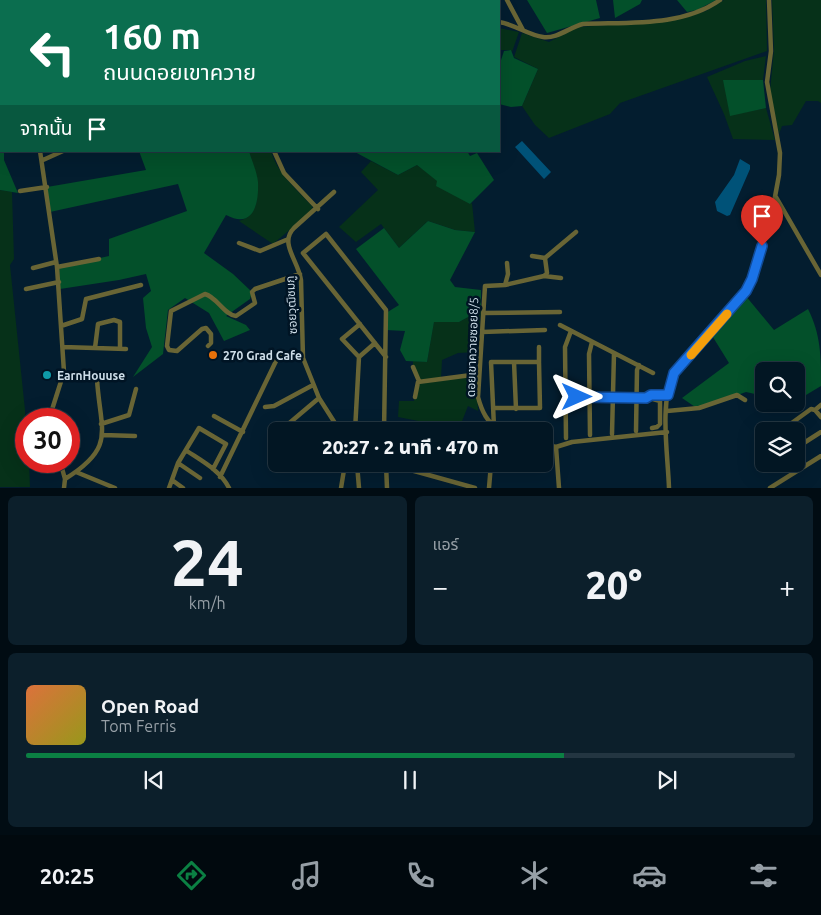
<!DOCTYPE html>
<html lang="th">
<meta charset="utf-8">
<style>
body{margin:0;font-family:Ubuntu,"Noto Sans Thai",sans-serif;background:#0c1f2b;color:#f1f3f6;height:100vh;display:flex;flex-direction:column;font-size:19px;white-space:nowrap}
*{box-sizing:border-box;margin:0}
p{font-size:16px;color:#969fa6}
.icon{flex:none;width:28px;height:28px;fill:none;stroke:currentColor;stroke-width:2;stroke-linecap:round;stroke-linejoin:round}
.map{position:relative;height:488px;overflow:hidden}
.sheet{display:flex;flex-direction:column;gap:8px;padding:8px;background:#010c13;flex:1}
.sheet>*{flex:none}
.banner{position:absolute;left:0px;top:0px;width:500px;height:152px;box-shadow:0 5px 20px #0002,0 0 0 1px #233541;background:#0b6e4f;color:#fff;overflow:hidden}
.controls{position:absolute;left:755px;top:362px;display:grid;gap:10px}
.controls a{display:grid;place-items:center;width:50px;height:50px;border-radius:8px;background:#021623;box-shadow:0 5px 20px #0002,0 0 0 1px #233541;font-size:25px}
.speed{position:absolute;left:15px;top:408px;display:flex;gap:10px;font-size:25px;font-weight:700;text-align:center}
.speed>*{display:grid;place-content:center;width:65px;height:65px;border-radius:50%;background:#021623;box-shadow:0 5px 20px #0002,0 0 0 1px #233541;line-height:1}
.speed .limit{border:8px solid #d22;background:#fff;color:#111}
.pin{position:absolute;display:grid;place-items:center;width:42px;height:42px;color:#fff;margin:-51px -21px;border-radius:50% 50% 50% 0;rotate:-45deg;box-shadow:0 0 5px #0007}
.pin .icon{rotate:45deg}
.me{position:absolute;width:55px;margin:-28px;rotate:90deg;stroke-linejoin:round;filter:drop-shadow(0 0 4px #0008)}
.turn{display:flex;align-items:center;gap:18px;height:105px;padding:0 20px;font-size:22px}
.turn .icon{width:65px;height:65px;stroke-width:2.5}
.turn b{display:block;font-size:35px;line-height:42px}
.then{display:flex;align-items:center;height:48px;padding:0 20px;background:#0003;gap:10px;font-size:19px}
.big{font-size:38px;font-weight:800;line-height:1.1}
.sheet .card{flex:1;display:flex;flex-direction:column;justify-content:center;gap:8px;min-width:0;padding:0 18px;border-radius:8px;background:#0c1f2b}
.sheet .dial{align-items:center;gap:0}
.dial b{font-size:65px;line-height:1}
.song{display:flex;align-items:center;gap:15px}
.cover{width:60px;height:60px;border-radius:8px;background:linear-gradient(135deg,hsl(20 70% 55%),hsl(60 70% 35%))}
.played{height:5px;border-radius:2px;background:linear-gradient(90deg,#0b8043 70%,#233541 70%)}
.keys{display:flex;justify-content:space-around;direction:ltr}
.heat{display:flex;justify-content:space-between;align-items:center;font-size:28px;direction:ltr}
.sheet .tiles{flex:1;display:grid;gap:8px;grid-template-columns:1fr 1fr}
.card:last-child{grid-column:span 2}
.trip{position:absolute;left:268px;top:422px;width:285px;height:50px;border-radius:8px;background:#021623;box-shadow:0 5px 20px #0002,0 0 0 1px #233541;font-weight:800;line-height:50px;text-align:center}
.dock{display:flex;height:80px;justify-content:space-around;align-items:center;background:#01090e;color:#969fa6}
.dock .icon{width:35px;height:35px}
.dock .selected{color:#0b8043}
.dock b{font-size:22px;color:#f1f3f6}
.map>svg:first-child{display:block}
.green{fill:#063119}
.forest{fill:#03502a}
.water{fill:#005278}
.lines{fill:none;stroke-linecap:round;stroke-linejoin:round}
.minor{stroke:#696535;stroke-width:4.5}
.route-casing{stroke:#114b97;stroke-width:12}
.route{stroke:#1a73e8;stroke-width:9}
.slow{stroke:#f59e0b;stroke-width:9}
.food-dot{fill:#e8710a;stroke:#001424;stroke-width:2}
.culture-dot{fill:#0f9aa8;stroke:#001424;stroke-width:2}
.labels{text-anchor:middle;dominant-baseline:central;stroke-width:5;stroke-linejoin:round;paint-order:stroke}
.street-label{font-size:12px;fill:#cedee9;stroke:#001424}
.poi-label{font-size:12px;font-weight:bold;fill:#cedee9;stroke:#001424;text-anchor:start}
</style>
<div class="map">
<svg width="821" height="488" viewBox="0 0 821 488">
<rect width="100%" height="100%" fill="#031d2f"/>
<path class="green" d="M724 0H766L767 51 620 103 610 114 549 138 535 125 522 106 538 69 514 57 522 33 549 42 578 27 655 22 687 17 706 11Z
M772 0H821V103L818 101H806L792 125 782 126 779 134 770 91 774 50Z
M499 28 519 32 512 52 511 50H499Z
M766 56 763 80H724L730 115 766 108 775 140 733 139 724 114 707 77 745 61Z
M249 151H271C277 173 297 190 312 206L313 210 273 244 239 221C268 213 255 173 249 151Z
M371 161 398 175 417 165 470 204 472 203 475 232 455 230 428 221 399 248 381 224 356 242 339 227 378 190 361 172Z
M0 190 12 192 14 259 10 265 25 410 26 461H29L30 487H0Z
M481 310 477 352 458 353 442 360 441 378 419 381 413 367V361L427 362 434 321 459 322Z
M476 376 478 411 468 406 459 429 398 417 399 401H414L418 384Z"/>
<path class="forest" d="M527 0H596L600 18 547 33Z
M613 0H642L640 4 615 18Z
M677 0H716L697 10 687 12Z
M511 50 514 58 538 69 522 106 511 107 499 104V66L504 51Z
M723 80H763L766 108 730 116Z
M0 85 1 151H4V160L18 193 0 190Z
M139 151H249C252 161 257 172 258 182 259 205 253 229 226 215L204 253 233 274 252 292 250 299 226 316 246 325 250 330 224 341 209 313 185 298 168 310 163 354 133 377 152 347 146 328 143 298 151 291 146 274 119 280 60 289 59 267 109 256V239L187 211 178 184 50 212 47 187 146 170Z
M353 151H467L470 156 477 153 494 180 470 204 436 186 437 181 417 165 398 175Z
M428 221 455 230 475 232 450 280 455 287 481 290V310L459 322H434L427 362 406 361 400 350 405 331 386 330V313L399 305 356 249 384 228 399 248Z
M745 295 774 330 808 309C821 335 821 356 821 386L796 401V371H764V396L746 392 698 409 682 398 729 363 711 334Z"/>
<path class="water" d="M522 141 551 172 544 179 515 147Z
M740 159 750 165V169L730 215 727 216 717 211 715 202 734 175Z"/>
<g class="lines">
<path class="minor" d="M422 0 424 1
M507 0 523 30
M499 22C514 24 528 35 543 37 557 39 570 27 583 24 628 22 682 27 720 0
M0 26 1 31
M40 151 57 267 64 372 49 419
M274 151 284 173 318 209
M43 160 63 151
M20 191 47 187
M334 192 294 228C279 243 298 260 301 280L303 358 319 398 340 431
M776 197 821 275
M239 243 260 251 286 240
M532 256 545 258 576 232
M57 267 99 259
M33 268 56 262
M544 276 561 278
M505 285 508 274 507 263
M26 289 59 282
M483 313 560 312
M560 325 653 373
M61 326 82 319 86 299 141 285
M482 332 545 330
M208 346 211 343V334L206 328 202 329 177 351 169 350 167 346 171 311 205 294C217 297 224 315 236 316L255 303 252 292 255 289 300 274
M63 347 126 349
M95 348 98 324 114 320 120 322V349
M359 357 375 343
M514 362 516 409
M539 362V347
M413 367 419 381
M415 397 418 382 479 374
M565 397H646L651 395H668
M646 397 660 401V424L657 427 652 428
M265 407 274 406 313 385
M493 408H540L539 362H491L494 427
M815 410 821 417
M667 411 699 408 737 395 745 400
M214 416 243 432
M101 424 129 415 136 389
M789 425 811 409 815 410 821 405
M355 429 384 428 396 431
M280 431 319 398
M355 431 359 357 342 339 360 324
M384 431 386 310 326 234 303 253 386 357
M500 431C487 422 482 412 478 397L485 286 505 285 544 276 547 273 545 258
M636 431 637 370 639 365
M612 434 614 353
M103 435 135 436
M590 435 589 354 592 342
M272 438 276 434
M566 438 565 347 571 331
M544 444 556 447
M556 447 572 442 667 432
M556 447 559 488
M796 448 821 432
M187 451C202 461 221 471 229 488
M60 461 65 479 64 488
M178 463 200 478
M357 464 359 488
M386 464 387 488
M389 464 475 488
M76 472 115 488
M220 477 277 359 282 356 303 358
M65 479C117 447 100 431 97 379
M172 480 183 488
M169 488 178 463 199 428 226 444 213 469
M341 488 345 464
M489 488 491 464
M669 488C668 455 659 402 674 373L746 291 752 279 772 213 779 175 780 153 767 82 771 51 769 0
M770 488 821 456"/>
</g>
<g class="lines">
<defs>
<path id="route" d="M577 397 646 398 651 395H668L674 373 746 291 752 279 762 246"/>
</defs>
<use href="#route" class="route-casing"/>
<use href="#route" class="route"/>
<path class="slow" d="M691 355 727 314"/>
</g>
<circle class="food-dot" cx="213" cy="355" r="5"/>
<circle class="culture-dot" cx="47" cy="375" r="5"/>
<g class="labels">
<g class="street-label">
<text transform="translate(291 305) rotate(-93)">ซอยวุฒิชมภู</text>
<text transform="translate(472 347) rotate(-88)">ดอยเขาควายซอย8/5</text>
</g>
<g class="poi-label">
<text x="223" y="355">270 Grad Cafe</text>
<text x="57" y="375">EarnHouuse</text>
</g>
</g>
</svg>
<div class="controls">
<a><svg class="icon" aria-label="search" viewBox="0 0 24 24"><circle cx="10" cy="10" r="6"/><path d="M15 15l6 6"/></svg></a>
<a><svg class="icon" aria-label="layers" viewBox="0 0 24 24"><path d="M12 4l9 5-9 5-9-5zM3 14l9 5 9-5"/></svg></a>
</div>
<div class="speed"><div class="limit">30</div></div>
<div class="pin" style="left:762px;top:246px;background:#d93025"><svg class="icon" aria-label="arrive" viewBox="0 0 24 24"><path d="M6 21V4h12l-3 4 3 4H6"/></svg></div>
<svg class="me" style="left:577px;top:397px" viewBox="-20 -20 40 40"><path d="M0-17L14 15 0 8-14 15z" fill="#1a73e8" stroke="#fff" stroke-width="4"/></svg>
<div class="trip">20:27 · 2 นาที · 470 m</div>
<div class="banner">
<div class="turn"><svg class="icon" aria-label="left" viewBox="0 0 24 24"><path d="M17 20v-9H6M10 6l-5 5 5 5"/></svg><div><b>160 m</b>ถนนดอยเขาควาย</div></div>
<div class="then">จากนั้น<svg class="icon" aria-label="arrive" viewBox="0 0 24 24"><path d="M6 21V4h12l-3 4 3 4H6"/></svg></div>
</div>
</div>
<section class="sheet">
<div class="tiles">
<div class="card dial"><b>24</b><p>km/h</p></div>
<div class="card"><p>แอร์</p>
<div class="heat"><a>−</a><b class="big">20°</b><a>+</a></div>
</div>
<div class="card">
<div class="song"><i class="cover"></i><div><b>Open Road</b><p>Tom Ferris</p></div></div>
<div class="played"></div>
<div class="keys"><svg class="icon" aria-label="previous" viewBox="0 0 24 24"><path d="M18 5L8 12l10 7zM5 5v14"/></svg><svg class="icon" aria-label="pause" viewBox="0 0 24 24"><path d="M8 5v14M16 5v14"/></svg><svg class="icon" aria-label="next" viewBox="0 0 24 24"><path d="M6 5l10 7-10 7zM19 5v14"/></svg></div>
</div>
</div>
</section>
<nav class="dock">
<b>20:25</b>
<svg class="icon selected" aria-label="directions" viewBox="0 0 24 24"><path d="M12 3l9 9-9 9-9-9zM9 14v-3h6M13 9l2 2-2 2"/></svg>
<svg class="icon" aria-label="music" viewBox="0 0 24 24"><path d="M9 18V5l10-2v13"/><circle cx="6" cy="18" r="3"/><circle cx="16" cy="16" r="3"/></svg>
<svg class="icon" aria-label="phone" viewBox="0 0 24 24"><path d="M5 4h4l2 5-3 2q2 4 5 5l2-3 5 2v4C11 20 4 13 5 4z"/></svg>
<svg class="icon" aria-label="climate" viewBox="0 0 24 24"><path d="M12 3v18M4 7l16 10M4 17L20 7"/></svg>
<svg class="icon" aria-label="car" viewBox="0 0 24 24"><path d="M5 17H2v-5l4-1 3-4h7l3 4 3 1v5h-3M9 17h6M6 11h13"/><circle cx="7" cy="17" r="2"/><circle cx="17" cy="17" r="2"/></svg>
<svg class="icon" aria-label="filters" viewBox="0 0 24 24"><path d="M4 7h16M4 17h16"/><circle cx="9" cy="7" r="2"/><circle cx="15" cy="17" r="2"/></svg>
</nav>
